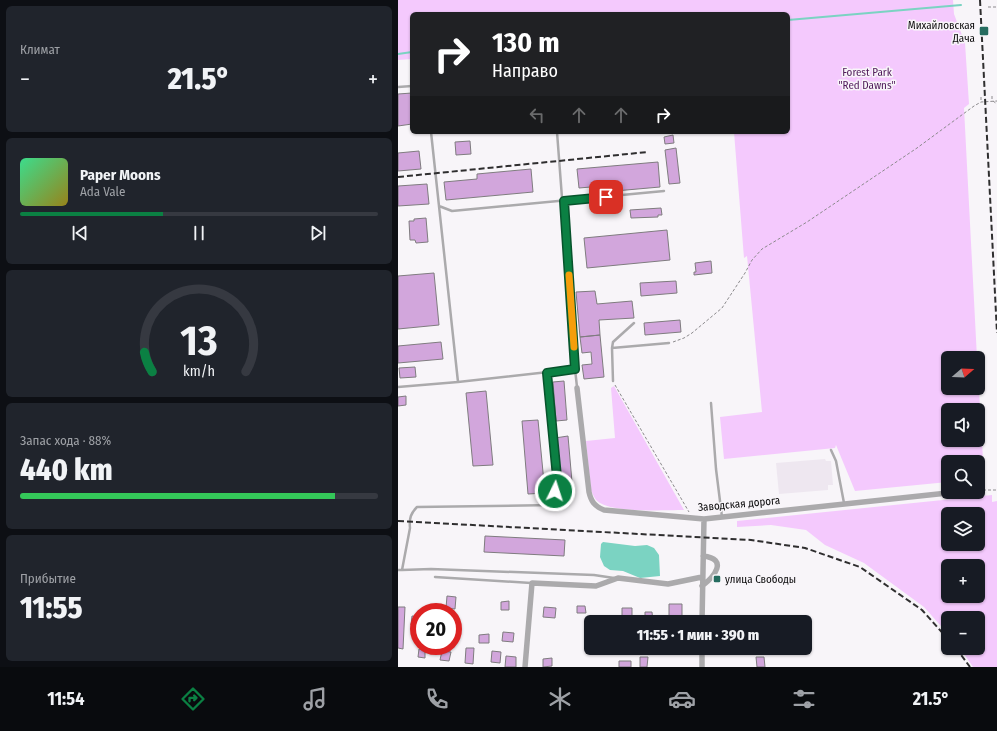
<!DOCTYPE html>
<html lang="ru">
<meta charset="utf-8">
<style>
body{margin:0;font-family:"Fira Sans Condensed",sans-serif;background:#20242c;color:#f1f3f6;height:100vh;display:flex;flex-direction:column;font-size:15px;white-space:nowrap}
*{box-sizing:border-box;margin:0}
p{font-size:13px;color:#9ea1a6}
.icon{flex:none;width:22px;height:22px;fill:none;stroke:currentColor;stroke-width:2;stroke-linecap:round;stroke-linejoin:round}
.map{position:relative;flex:1;overflow:hidden}
.sheet{display:flex;flex-direction:column;gap:6px;padding:6px;background:#0d0f14;width:398px}
.sheet>*{flex:none}
.guide{position:absolute;left:12px;top:12px;width:380px;height:122px;border-radius:6px;box-shadow:0 1px 3px #0004;background:#202124;color:#fff;overflow:hidden}
.needle{width:26px;rotate:71deg}
.fabs{position:absolute;left:543px;top:351px;display:grid;gap:8px}
.fabs a{display:grid;place-items:center;width:44px;height:44px;border-radius:6px;background:#171b24;box-shadow:0 1px 3px #0004;font-size:20px}
.speed{position:absolute;left:12px;top:603px;display:flex;gap:8px;font-size:20px;font-weight:700;text-align:center}
.speed>*{display:grid;place-content:center;width:52px;height:52px;border-radius:50%;background:#171b24;box-shadow:0 1px 3px #0004;line-height:1}
.speed .limit{border:6px solid #d22;background:#fff;color:#111}
.pin{position:absolute;display:grid;place-items:center;width:34px;height:34px;color:#fff;margin:-17px;border-radius:8px;box-shadow:0 2px 6px #0006}
.me{position:absolute;width:44px;margin:-22px;rotate:4deg;stroke-linejoin:round;filter:drop-shadow(0 0 3px #0008)}
.turn{display:flex;align-items:center;gap:14px;height:84px;padding:0 16px;font-size:18px}
.turn .icon{width:52px;height:52px;stroke-width:2.5}
.turn b{display:block;font-size:28px;line-height:34px}
.lanes{display:flex;align-items:center;height:38px;padding:0 16px;background:#0003;justify-content:center;gap:20px;direction:ltr}
.lanes .off{opacity:.35}
.big{font-size:30px;font-weight:800;line-height:1.1}
.sheet .card{flex:1;display:flex;flex-direction:column;justify-content:center;gap:6px;min-width:0;padding:0 14px;border-radius:6px;background:#20242c}
.sheet .dial{align-items:center;gap:0}
.dial svg{height:104px;overflow:visible;fill:none;stroke:#363941;stroke-width:7;stroke-linecap:round;text-anchor:middle}
.dial text{fill:#f1f3f6;stroke:none}
.song{display:flex;align-items:center;gap:12px}
.cover{width:48px;height:48px;border-radius:6px;background:linear-gradient(135deg,hsl(150 70% 55%),hsl(50 70% 35%))}
.played{height:4px;border-radius:2px;background:linear-gradient(90deg,#0b8043 40%,#363941 40%)}
.keys{display:flex;justify-content:space-around;direction:ltr}
.heat{display:flex;justify-content:space-between;align-items:center;font-size:22px;direction:ltr}
.charge{height:6px;border-radius:3px;background:linear-gradient(90deg,#34c759 88%,#363941 0)}
.trip{position:absolute;left:186px;top:615px;width:228px;height:40px;border-radius:6px;background:#171b24;box-shadow:0 1px 3px #0004;font-weight:800;line-height:40px;text-align:center}
.tabs{display:flex;height:64px;justify-content:space-around;align-items:center;background:#090b0e;color:#9ea1a6}
.tabs .icon{width:28px;height:28px}
.tabs .selected{color:#0b8043}
.tabs b{font-size:18px;color:#f1f3f6}
main{display:flex;flex:1;min-height:0}
.map>svg:first-child{display:block}
.built{fill:#eee7f0}
.green{fill:#f4c9fd;fill-rule:evenodd}
.water{fill:#7bd3c2}
.lines{fill:none;stroke-linecap:round;stroke-linejoin:round}
.stream{stroke:#7bd3c2;stroke-width:2}
.building{fill:#d2a6dc;stroke:#7f7c7f}
.path{stroke:#8c8a8d;stroke-width:1;stroke-dasharray:3 2;stroke-linecap:butt}
.lane{stroke:#abaaac;stroke-width:2.5}
.street{stroke:#abaaac;stroke-width:5.5}
.rail{stroke:#2f2e2f;stroke-width:2;stroke-dasharray:6 3;stroke-linecap:butt}
.route-casing{stroke:#07532c;stroke-width:10}
.route{stroke:#0b8043;stroke-width:7}
.slow{stroke:#f59e0b;stroke-width:7}
.poi-dot{fill:#266c60;stroke:#f8f5f9;stroke-width:1.5}
.labels{text-anchor:middle;dominant-baseline:central;stroke-width:3;stroke-linejoin:round;paint-order:stroke}
.poi-label{font-size:11px;fill:#0c0b0c;stroke:#f8f5f9;text-anchor:end}
.park-label{font-size:11px;fill:#4f1a5a;stroke:#f8f5f9}
.street-label{font-size:11px;fill:#0c0b0c;stroke:#f8f5f9}
</style>
<main>
<section class="sheet">
<div class="card"><p>Климат</p>
<div class="heat"><a>−</a><b class="big">21.5°</b><a>+</a></div>
</div>
<div class="card">
<div class="song"><i class="cover"></i><div><b>Paper Moons</b><p>Ada Vale</p></div></div>
<div class="played"></div>
<div class="keys"><svg class="icon" aria-label="previous" viewBox="0 0 24 24"><path d="M18 5L8 12l10 7zM5 5v14"/></svg><svg class="icon" aria-label="pause" viewBox="0 0 24 24"><path d="M8 5v14M16 5v14"/></svg><svg class="icon" aria-label="next" viewBox="0 0 24 24"><path d="M6 5l10 7-10 7zM19 5v14"/></svg></div>
</div>
<div class="card dial"><svg viewBox="0 0 100 80">
<path d="M14 69A42 42 0 1 1 86 69"/>
<path d="M14 69A42 42 0 0 1 8 54" stroke="#0b8043"/>
<text x="50" y="56" font-size="32" font-weight="700">13</text>
<text x="50" y="72" font-size="11">km/h</text>
</svg></div>
<div class="card"><p>Запас хода · 88%</p><b class="big">440 km</b><div class="charge"></div></div>
<div class="card"><p>Прибытие</p><b class="big">11:55</b></div>
</section>
<div class="map">
<svg width="599" height="667" viewBox="0 0 599 667">
<rect width="100%" height="100%" fill="#f8f5f9"/>
<path class="built" d="M427 459 428 461H433L435 485H430V490L381 494 378 463Z"/>
<path class="green" d="M0 0H555L556 14 567 43 571 104 566 108 579 358H550V388H580V373L586 477H580V462H550V482L457 491 438 445 437 448 326 459 322 417 364 412 349 256 346 258 336 132H390V14H14V59L0 60ZM550 410H580V440H550Z
M216 386 286 510C265 510 219 513 202 503 197 500 195 495 193 490L188 441 217 438 213 388Z
M594 495V502L599 501V667H575L562 648H580V618H550V634L526 607 466 563 427 545 408 530 373 525 339 527V521ZM550 514H580V544H550ZM550 566H580V596H550Z"/>
<path class="water" d="M205 542 237 546 249 545 256 548 261 555 262 576 242 578 225 571 212 570 206 566 202 557 203 544Z"/>
<g class="lines">
<path class="stream" d="M390 20 563 5
M0 54 14 52"/>
</g>
<path class="building" d="M14 93V124L0 126V94Z
M275 135 276 143 267 144 266 137Z
M72 141 73 154 58 155 57 142Z
M278 148 282 183 271 184 267 150Z
M21 151 23 169 0 171V153Z
M260 162 262 187 217 191 216 185 181 188 179 169Z
M133 169 135 192 48 200 46 182 79 179V174Z
M29 184 31 204 0 206V186Z
M263 208 264 215H260V217L233 218 232 210Z
M28 218 30 242 18 243 17 240H12L11 221H16V219Z
M269 230 272 260 189 268 186 238Z
M313 261 314 273 296 275V272H298L297 263Z
M36 273 41 325 0 329V276Z
M278 281 279 293 243 296 242 283Z
M197 291 199 304 234 301 236 318 201 320 202 335 182 337 178 292Z
M282 320 283 332 247 335 246 323Z
M202 335 206 377 186 379 184 365 194 364 193 352 184 353 182 337Z
M43 342 45 359 0 363V346Z
M17 367 18 377 2 378 1 368Z
M166 381 169 420 158 421 155 382Z
M88 391 95 465 75 466 68 393Z
M8 396V405L0 406V397Z
M140 420 147 493 130 494 124 421Z
M170 436 174 482 161 483 157 438Z
M87 536 167 540 166 556 86 552Z
M49 596 58 597 57 609 48 608Z
M111 601V610H103V602Z
M271 604H284V616H271Z
M179 606H187L188 613H179Z
M0 607H7L5 649 0 648Z
M146 607 158 608 157 618 145 617Z
M224 608H234V616H224Z
M247 612H254L255 622H247Z
M14 616 21 617V627L13 625Z
M105 632 116 633 115 642 104 641Z
M91 634V643H81V635Z
M68 648H76L75 664 67 663Z
M21 649H27V658L20 657Z
M44 651 53 652 51 661 42 660Z
M94 651 103 652 102 663 93 662Z
M108 656 118 657V667H107Z
M242 657H250L249 667H242Z
M358 657H366L367 667H359Z
M154 658V666L145 667V659Z
M221 661H233V667H221Z"/>
<g class="lines">
<path class="path" d="M590 7H599
M594 96V100
M583 97V101
M595 101 599 104
M275 342 286 338 294 333 324 308 347 273 354 260 364 249 409 222 519 148 576 106 583 102 599 101
M217 385 291 512
M580 490H599"/>
<path class="lane" d="M0 87 14 86
M33 132 60 382 177 369 159 132
M41 206 54 211 266 191
M214 348 271 343
M177 369 179 387
M215 381 214 348 215 342 236 323
M0 387 60 382
M313 403 318 469 324 517
M433 450 438 461 446 503
M0 570H4L12 528C11 518 13 513 19 507L155 505 159 477 149 373
M4 570 33 569 196 575 216 578
M37 577 133 583"/>
<path class="street" d="M179 388 191 492C193 501 196 506 206 510L306 519 559 492
M304 586C316 577 331 559 305 556
M304 622 306 519
M304 648V667
M127 667 134 583 198 586 220 578 270 584 304 577"/>
<path class="rail" d="M582 0 599 333
M0 177 250 152
M0 521 353 540 407 548 462 567 524 610 550 639
M558 648 572 667"/>
</g>
<g class="lines">
<defs>
<path id="route" d="M157 491 159 477 149 373 177 369 166 201 208 197"/>
</defs>
<use href="#route" class="route-casing"/>
<use href="#route" class="route"/>
<path class="slow" d="M171 275 176 347"/>
</g>
<g class="poi-dot">
<rect x="581" y="26" width="10" height="10" rx="2"/>
<rect x="315" y="575" width="8" height="8" rx="2"/>
</g>
<g class="labels">
<g class="poi-label">
<text x="577" y="25">Михайловская<tspan x="577" dy="13">Дача</tspan></text>
<text x="327" y="579" text-anchor="start">улица Свободы</text>
</g>
<g class="park-label">
<text x="469" y="72">Forest Park<tspan x="469" dy="13">"Red Dawns"</tspan></text>
</g>
<g class="street-label">
<text transform="translate(341 504) rotate(-5)">Заводская дорога</text>
</g>
</g>
</svg>
<div class="fabs">
<a><svg class="needle" viewBox="-14 -14 28 28"><path d="M0-13l5 13h-10z" fill="#e53935"/><path d="M0 13l5-13h-10z" fill="#9ea1a6"/></svg></a>
<a><svg class="icon" aria-label="sound" viewBox="0 0 24 24"><path d="M4 9h4l5-4v14l-5-4H4zM17 9q2 3 0 6"/></svg></a>
<a><svg class="icon" aria-label="search" viewBox="0 0 24 24"><circle cx="10" cy="10" r="6"/><path d="M15 15l6 6"/></svg></a>
<a><svg class="icon" aria-label="layers" viewBox="0 0 24 24"><path d="M12 4l9 5-9 5-9-5zM3 14l9 5 9-5"/></svg></a>
<a>+</a>
<a>−</a>
</div>
<div class="speed"><div class="limit">20</div></div>
<div class="pin" style="left:208px;top:197px;background:#d93025"><svg class="icon" aria-label="arrive" viewBox="0 0 24 24"><path d="M6 21V4h12l-3 4 3 4H6"/></svg></div>
<svg class="me" style="left:157px;top:491px" viewBox="-20 -20 40 40"><circle r="17" fill="#0b8043" stroke="#fff" stroke-width="3"/><path d="M0-11L8 9 0 5-8 9z" fill="#fff"/></svg>
<div class="trip">11:55 · 1 мин · 390 m</div>
<div class="guide">
<div class="turn"><svg class="icon" aria-label="right" viewBox="0 0 24 24"><path d="M7 20v-9h11M14 6l5 5-5 5"/></svg><div><b>130 m</b>Направо</div></div>
<div class="lanes"><svg class="icon off" aria-label="left" viewBox="0 0 24 24"><path d="M17 20v-9H6M10 6l-5 5 5 5"/></svg><svg class="icon off" aria-label="ahead" viewBox="0 0 24 24"><path d="M12 20V5M6 11l6-6 6 6"/></svg><svg class="icon off" aria-label="ahead" viewBox="0 0 24 24"><path d="M12 20V5M6 11l6-6 6 6"/></svg><svg class="icon" aria-label="right" viewBox="0 0 24 24"><path d="M7 20v-9h11M14 6l5 5-5 5"/></svg></div>
</div>
</div>
</main>
<nav class="tabs">
<b>11:54</b>
<svg class="icon selected" aria-label="directions" viewBox="0 0 24 24"><path d="M12 3l9 9-9 9-9-9zM9 14v-3h6M13 9l2 2-2 2"/></svg>
<svg class="icon" aria-label="music" viewBox="0 0 24 24"><path d="M9 18V5l10-2v13"/><circle cx="6" cy="18" r="3"/><circle cx="16" cy="16" r="3"/></svg>
<svg class="icon" aria-label="phone" viewBox="0 0 24 24"><path d="M5 4h4l2 5-3 2q2 4 5 5l2-3 5 2v4C11 20 4 13 5 4z"/></svg>
<svg class="icon" aria-label="climate" viewBox="0 0 24 24"><path d="M12 3v18M4 7l16 10M4 17L20 7"/></svg>
<svg class="icon" aria-label="car" viewBox="0 0 24 24"><path d="M5 17H2v-5l4-1 3-4h7l3 4 3 1v5h-3M9 17h6M6 11h13"/><circle cx="7" cy="17" r="2"/><circle cx="17" cy="17" r="2"/></svg>
<svg class="icon" aria-label="filters" viewBox="0 0 24 24"><path d="M4 7h16M4 17h16"/><circle cx="9" cy="7" r="2"/><circle cx="15" cy="17" r="2"/></svg>
<b>21.5°</b>
</nav>
